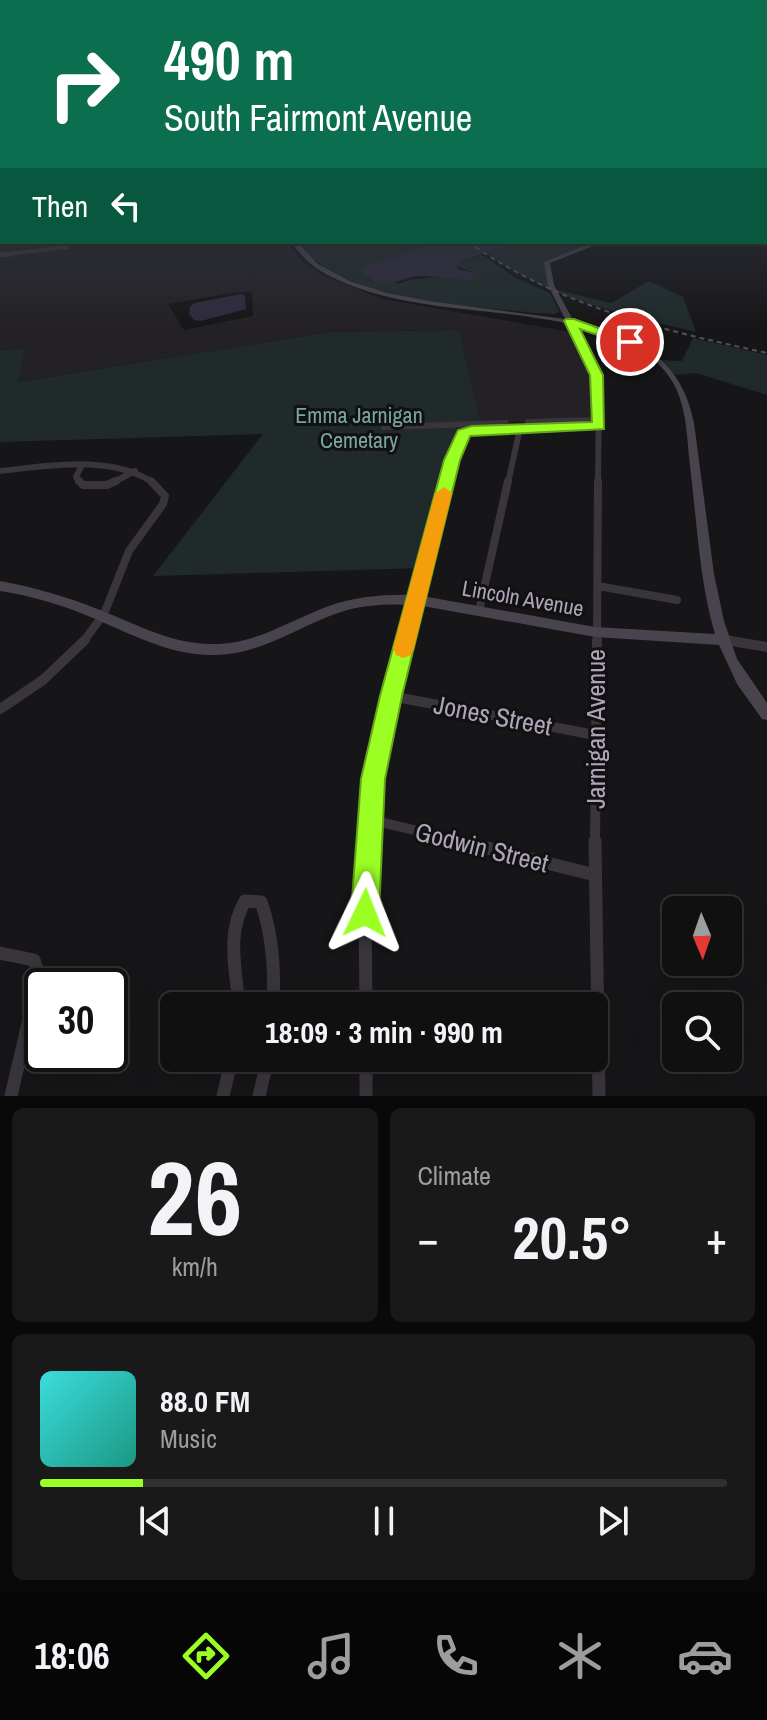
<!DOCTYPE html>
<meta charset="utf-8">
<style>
body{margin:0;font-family:"Archivo Narrow",sans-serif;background:#19191a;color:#f1f3f6;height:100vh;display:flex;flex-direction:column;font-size:30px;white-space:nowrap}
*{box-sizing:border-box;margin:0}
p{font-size:26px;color:#9c9d9f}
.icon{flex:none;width:44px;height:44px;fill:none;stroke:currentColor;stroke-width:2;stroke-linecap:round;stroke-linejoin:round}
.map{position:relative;height:1096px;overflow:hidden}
.drawer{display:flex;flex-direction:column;gap:12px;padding:12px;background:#090909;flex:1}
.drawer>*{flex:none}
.top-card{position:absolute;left:0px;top:0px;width:768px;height:244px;box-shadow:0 8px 32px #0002,0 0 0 2px #303031;background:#0b6e4f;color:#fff;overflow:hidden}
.needle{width:52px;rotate:178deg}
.tools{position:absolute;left:662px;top:896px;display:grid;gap:16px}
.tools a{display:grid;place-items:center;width:80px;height:80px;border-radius:12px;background:#101011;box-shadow:0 8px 32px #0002,0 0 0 2px #303031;font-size:40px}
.speed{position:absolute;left:24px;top:968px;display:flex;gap:16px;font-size:40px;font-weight:700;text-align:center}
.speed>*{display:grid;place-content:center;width:104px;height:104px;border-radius:50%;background:#101011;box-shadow:0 8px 32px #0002,0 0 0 2px #303031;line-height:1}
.speed .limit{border:4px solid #111;border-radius:12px;background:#fff;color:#111}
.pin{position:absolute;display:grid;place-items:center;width:68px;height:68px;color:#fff;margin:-34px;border:4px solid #fff;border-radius:50%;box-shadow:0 2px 8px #0007}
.me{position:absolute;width:88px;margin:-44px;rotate:2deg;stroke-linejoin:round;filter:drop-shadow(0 0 6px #0008)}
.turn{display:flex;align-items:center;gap:28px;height:168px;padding:0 32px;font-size:36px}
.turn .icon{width:104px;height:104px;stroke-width:2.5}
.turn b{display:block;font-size:56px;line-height:68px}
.then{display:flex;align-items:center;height:76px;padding:0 32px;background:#0003;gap:16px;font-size:30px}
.big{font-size:60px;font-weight:700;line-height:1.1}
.drawer .card{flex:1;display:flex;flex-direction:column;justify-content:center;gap:12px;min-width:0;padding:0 28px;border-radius:12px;background:#19191a}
.drawer .dial{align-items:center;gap:0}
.dial b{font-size:104px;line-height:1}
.song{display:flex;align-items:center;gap:24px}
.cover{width:96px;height:96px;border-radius:12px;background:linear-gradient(135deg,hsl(180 70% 55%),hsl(170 70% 35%))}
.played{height:8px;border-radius:4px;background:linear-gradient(90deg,#9bff24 15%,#303031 15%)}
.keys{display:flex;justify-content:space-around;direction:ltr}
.heat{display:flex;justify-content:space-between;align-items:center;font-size:44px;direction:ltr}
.drawer .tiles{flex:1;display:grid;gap:12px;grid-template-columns:1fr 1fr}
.card:last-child{grid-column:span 2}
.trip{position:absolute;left:160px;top:992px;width:448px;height:80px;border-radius:12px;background:#101011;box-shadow:0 8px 32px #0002,0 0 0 2px #303031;font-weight:700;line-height:80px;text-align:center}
.dock{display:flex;height:128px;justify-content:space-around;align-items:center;background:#060607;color:#9c9d9f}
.dock .icon{width:56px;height:56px}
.dock .active{color:#9bff24}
.dock b{font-size:36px;color:#f1f3f6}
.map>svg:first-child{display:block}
.built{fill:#232124;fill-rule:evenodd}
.green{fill:#202a2a}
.water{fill:#2e2a3c}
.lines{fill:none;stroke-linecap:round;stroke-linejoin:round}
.street-far5{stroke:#3a353c;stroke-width:4}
.street-far4{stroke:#3a353c;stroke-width:5}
.street-far3{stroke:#3a353c;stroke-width:6}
.street-far2{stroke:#3a353c;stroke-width:8}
.street-far1{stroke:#3a353c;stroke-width:10}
.street{stroke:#3a353c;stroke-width:13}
.secondary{fill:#48434c;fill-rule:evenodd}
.rail{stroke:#554f59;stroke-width:2;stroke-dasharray:5 4;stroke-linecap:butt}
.shaded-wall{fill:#272528}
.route{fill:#9bff24;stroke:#65a617;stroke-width:2}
.slow{fill:#f59e0b}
.labels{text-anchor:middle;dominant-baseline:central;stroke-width:6;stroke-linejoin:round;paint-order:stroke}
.park-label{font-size:22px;fill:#7ba59f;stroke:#111012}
.street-label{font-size:22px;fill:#aea5b8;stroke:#111012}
.near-street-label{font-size:26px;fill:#aea5b8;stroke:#111012}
</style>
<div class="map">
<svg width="767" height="1096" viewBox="0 0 767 1096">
<rect width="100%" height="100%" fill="#161517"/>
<path class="built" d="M0 194 2 242H287L301 260 322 275 382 299 572 332 595 378 599 420 481 423 459 330 330 332 17 382 25 348 0 350ZM238 292H252L253 316 184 330 168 304Z"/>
<path class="green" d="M298 242H435C412 249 390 264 367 264L398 284C424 274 444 280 472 272L456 266 461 261 483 255 514 277 550 293 559 311 555 314 534 313C466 305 342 302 298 242Z
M472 242H600L548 262 553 289 611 303 649 281 683 297 696 332C618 314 535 295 472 242Z
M459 330 481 423 457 424 452 460 425 568 153 576 263 434 0 442V350L25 348 18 382 330 332Z
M693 338 767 355V395L696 373 673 375 657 360 682 361Z"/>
<path class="water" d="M435 242H500L506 246 461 261 456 266 460 270 472 272 473 280C455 280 439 276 421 276 399 276 383 297 362 270L367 264C390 264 412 249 435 242Z
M241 294 245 295 246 309 201 321 194 320 189 314 190 306 195 303Z"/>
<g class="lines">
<path class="street-far5" d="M0 255 67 247"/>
<path class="street-far4" d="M0 255 9 254
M570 321 589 356"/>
<path class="street-far3" d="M588 354 599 396 598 483
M528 422 599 420
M384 427 506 423
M0 471C49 466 110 454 154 483
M81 483 76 477 82 465
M112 483 135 471
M446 483 463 433 477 429 599 426
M508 483 520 428"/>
<path class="street-far2" d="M79 481 83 485H107L116 481
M598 586 677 600
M479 611 508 481
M724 640 737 642
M83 642 104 614 129 551 163 504 165 496 151 481
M405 642 447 481
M597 642 598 481"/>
<path class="street-far1" d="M725 640 767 647
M391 696 595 735
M0 709 43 680 85 640
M368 819 467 843
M369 843 373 779 405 640
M595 843 597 640"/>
<path class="street" d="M459 841 595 875
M595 841 599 1096
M0 953 34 960 39 976 11 1096
M239 1006C236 970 226 934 245 901L261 902C273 936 275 970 273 1006
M366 1006 365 913 369 841
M366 1058V1096
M223 1096 232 1058
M259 1096 268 1058"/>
<path class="secondary" d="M766 196H767V200H766Z
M291 242H297L318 264 350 281 387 293 429 301 565 319 548 285 544 262 594 242H603L550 263 554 285 573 320C634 333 682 358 694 423L714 574 724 621 737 659 767 703V720L762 719 737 684 719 645 595 637 417 605C391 604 363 604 338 613 295 628 259 656 211 655 168 655 127 632 88 616 60 604 31 596 0 591V581C34 587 68 597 100 610 136 624 172 644 211 644 254 645 287 622 326 607 356 596 386 594 417 595L595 627 715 634C699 580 697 522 690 466 687 440 687 412 676 388 641 315 500 316 431 305 392 299 350 290 316 268 307 262 298 251 291 242Z"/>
<path class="rail" d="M468 242C561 307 658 329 767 353"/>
</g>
<path class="shaded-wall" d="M5 242H24L6 245Z"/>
<linearGradient id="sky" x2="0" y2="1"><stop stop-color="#0c0c0d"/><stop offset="0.53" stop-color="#363b47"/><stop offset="1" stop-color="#363b47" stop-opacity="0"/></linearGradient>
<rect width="767" height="329" fill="url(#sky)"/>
<path class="route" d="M566 319H574L637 342 630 346 580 329 603 375 604 429 470 436 460 460 402 696 385 779 379 913 375 922 365 927 355 922 351 913 361 779 380 696 444 460 458 430 472 426 592 422 590 375 564 321Z"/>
<path class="slow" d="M444 487 452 493 414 648 411 655 403 658 396 655 393 648 435 493Z"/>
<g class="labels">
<g class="park-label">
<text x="359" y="415">Emma Jarnigan<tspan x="359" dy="25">Cemetary</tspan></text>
</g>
<g class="street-label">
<text transform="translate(523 598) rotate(10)">Lincoln Avenue</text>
</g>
<g class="near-street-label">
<text transform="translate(493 715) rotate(11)">Jones Street</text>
<text transform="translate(595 729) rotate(-90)">Jarnigan Avenue</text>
<text transform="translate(482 847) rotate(14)">Godwin Street</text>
</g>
</g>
</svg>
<div class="tools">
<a><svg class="needle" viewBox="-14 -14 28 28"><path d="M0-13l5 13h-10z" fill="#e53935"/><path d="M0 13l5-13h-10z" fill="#9c9d9f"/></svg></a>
<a><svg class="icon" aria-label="search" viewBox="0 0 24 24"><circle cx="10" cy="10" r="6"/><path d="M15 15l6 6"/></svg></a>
</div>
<div class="speed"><div class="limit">30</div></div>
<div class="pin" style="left:630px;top:342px;background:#d93025"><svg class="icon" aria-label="arrive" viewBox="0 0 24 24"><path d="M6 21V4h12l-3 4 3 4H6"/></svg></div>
<svg class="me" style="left:365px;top:913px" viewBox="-20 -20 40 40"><path d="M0-17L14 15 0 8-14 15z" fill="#9bff24" stroke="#fff" stroke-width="4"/></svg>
<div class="trip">18:09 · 3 min · 990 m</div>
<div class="top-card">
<div class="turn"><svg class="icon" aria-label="right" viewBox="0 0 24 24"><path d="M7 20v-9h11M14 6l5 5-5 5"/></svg><div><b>490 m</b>South Fairmont Avenue</div></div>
<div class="then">Then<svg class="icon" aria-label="left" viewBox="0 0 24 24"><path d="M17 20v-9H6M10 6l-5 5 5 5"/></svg></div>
</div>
</div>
<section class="drawer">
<div class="tiles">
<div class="card dial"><b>26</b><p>km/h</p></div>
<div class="card"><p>Climate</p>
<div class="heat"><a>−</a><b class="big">20.5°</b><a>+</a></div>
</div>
<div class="card">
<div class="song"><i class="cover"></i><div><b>88.0 FM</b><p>Music</p></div></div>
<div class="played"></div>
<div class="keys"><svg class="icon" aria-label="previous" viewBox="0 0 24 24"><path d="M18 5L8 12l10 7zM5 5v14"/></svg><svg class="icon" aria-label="pause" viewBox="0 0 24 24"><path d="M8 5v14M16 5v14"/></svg><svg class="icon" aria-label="next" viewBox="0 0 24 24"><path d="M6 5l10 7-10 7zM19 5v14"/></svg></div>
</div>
</div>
</section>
<nav class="dock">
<b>18:06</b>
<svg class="icon active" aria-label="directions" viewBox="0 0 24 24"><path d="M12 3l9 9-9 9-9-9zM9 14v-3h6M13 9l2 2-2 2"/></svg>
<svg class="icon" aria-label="music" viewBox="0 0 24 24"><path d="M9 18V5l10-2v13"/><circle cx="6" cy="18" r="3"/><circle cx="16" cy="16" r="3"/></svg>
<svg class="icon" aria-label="phone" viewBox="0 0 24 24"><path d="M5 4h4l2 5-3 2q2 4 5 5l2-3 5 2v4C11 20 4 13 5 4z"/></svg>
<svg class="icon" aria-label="climate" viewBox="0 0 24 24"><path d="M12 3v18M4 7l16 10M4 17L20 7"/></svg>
<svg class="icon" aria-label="car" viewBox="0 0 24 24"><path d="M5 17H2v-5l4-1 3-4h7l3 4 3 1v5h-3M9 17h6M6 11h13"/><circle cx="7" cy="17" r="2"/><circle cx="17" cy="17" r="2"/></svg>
</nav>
